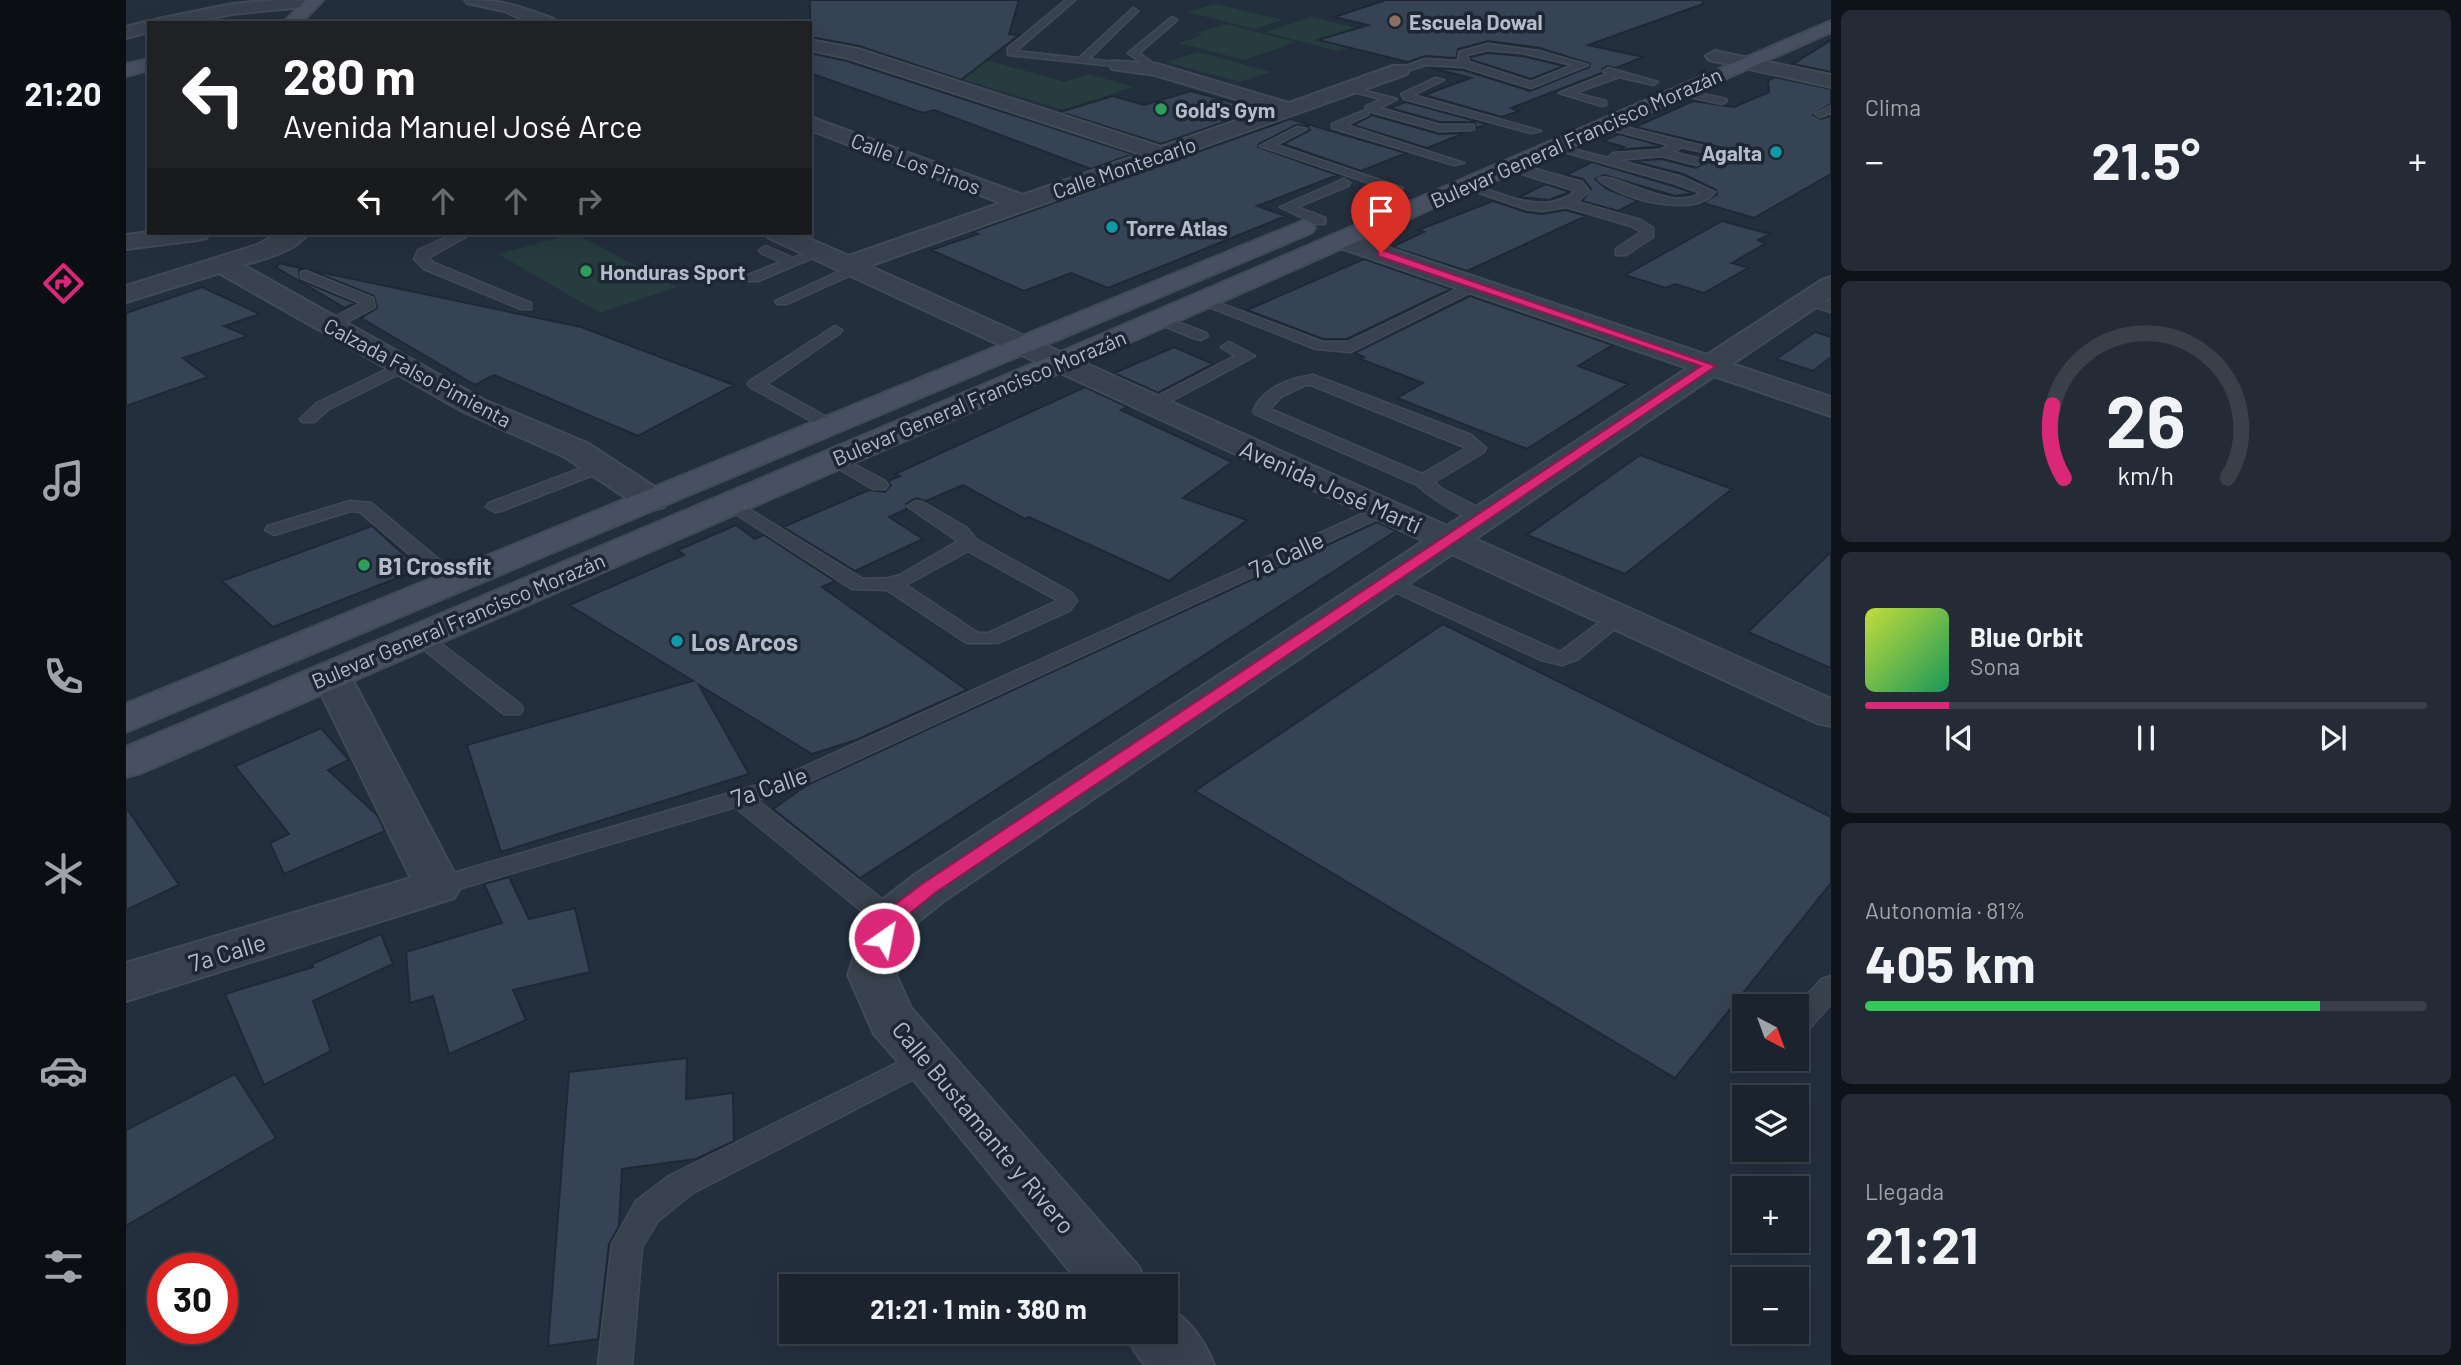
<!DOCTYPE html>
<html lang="es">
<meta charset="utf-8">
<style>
body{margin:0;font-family:Barlow,sans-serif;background:#242b36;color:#f1f3f6;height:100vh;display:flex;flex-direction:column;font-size:26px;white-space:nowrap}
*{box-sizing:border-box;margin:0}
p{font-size:23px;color:#a0a4aa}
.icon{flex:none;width:38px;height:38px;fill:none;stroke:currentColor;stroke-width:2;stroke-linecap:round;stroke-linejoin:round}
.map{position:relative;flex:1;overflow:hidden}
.side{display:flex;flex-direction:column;gap:10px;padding:10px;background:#0f1319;width:630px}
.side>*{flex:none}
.top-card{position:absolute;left:21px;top:21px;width:665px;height:214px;border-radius:0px;box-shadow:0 7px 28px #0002,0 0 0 2px #39404a;background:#202124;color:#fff;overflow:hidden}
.needle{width:46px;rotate:139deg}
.controls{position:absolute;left:1606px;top:994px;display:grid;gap:14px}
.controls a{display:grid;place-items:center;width:77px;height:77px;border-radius:0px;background:#1b232e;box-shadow:0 7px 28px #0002,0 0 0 2px #39404a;font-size:35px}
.speed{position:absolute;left:21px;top:1253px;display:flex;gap:14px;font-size:35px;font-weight:700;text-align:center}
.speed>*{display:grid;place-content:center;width:91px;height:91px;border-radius:50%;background:#1b232e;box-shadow:0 7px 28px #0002,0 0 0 2px #39404a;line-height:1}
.speed .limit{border:10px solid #d22;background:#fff;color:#111}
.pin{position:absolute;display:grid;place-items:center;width:60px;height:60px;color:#fff;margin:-72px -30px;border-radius:50% 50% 50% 0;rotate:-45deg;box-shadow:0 0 7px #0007}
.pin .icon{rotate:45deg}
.me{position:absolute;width:77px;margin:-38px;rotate:33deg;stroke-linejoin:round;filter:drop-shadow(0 0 5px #0008)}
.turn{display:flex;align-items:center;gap:24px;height:147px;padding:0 21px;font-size:32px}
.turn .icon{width:91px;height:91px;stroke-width:2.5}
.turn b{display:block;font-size:49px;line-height:60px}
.lanes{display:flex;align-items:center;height:66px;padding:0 21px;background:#0003;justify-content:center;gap:35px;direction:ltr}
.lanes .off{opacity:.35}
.big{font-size:52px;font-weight:700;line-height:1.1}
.side .tile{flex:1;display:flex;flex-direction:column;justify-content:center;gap:10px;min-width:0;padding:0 24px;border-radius:10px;background:#242b36}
.side .dial{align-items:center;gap:0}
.dial svg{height:182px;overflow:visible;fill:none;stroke:#39404a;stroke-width:7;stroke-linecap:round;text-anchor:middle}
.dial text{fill:#f1f3f6;stroke:none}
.song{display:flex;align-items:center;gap:21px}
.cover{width:84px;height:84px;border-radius:10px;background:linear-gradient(135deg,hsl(70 70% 55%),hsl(150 70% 35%))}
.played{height:7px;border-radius:4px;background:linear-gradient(90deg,#db2777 15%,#39404a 15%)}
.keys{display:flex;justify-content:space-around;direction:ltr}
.heat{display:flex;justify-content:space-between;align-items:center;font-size:38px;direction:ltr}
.charge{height:10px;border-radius:5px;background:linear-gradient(90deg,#34c759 81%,#39404a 0)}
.trip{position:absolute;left:653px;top:1274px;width:399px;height:70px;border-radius:0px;background:#1b232e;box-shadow:0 7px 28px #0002,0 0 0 2px #39404a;font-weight:700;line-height:70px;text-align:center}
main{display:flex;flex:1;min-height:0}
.dock{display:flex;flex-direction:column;width:126px;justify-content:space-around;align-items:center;background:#0b0e12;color:#a0a4aa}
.dock .icon{width:49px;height:49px}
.dock .current{color:#db2777}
.dock b{font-size:32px;color:#f1f3f6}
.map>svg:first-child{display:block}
.green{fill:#263c3f}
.building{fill:#364354;stroke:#1f2835;stroke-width:2}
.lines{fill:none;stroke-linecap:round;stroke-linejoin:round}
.lane-casing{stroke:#414a57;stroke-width:3}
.street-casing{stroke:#414a57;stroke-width:4}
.secondary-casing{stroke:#414a57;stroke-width:4}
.lane{fill:#38414e;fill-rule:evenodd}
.street{fill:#38414e;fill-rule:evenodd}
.secondary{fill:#465061;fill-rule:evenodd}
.route{fill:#db2777;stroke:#8e194d;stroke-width:2}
.education-dot{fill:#8d6e63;stroke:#1d2633;stroke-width:2.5}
.leisure-dot{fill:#2e9e5b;stroke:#1d2633;stroke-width:2.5}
.culture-dot{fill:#0f9aa8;stroke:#1d2633;stroke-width:2.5}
.labels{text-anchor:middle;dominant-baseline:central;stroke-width:7;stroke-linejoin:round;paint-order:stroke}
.far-poi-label{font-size:21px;font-weight:bold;fill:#b4bcc9;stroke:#1d2633;text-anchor:start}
.far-street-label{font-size:21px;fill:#b4bcc9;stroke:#1d2633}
.street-label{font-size:24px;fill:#b4bcc9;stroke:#1d2633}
.poi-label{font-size:24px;font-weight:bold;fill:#b4bcc9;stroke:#1d2633;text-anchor:start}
</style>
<main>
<nav class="dock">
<b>21:20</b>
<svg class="icon current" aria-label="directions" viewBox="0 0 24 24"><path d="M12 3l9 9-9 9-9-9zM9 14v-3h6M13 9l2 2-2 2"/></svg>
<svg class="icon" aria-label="music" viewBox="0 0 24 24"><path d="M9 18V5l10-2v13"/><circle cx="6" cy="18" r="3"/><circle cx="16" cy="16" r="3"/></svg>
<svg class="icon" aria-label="phone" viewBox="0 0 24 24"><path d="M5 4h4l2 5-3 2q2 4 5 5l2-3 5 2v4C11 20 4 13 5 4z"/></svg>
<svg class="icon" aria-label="climate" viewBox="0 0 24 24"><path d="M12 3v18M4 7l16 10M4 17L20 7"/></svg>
<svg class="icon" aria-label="car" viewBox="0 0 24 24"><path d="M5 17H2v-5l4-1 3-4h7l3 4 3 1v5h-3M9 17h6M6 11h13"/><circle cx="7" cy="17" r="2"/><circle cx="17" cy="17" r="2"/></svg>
<svg class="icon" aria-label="filters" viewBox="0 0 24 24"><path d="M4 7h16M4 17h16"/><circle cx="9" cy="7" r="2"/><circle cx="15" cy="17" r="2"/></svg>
</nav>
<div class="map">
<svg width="1705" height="1365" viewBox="0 0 1705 1365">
<rect width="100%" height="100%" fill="#242f3e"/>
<path class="green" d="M1089 4 1157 20 1128 29 1061 12Z
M1186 17 1259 35 1212 51 1139 32Z
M1100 24 1170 42 1118 60 1053 43 1077 35 1071 33Z
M1072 52 1145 72 1114 82 1040 62Z
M860 60 939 82 963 74 1007 87 937 110 817 73Z
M448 233 551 287 474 313 372 254Z"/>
<path class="building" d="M684 0H893L883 34 893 35 835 80 733 46 684 37Z
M1260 0H1576L1577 4 1462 45 1517 57 1490 68 1481 66 1476 69V73L1385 108 1393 111 1376 117 1298 95 1345 78 1305 68 1337 70 1404 91 1463 67 1464 64 1414 48 1362 41 1332 49 1330 58 1299 56 1282 62 1192 40 1242 25 1208 17Z
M1705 40V72L1667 64Z
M684 53 721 61 1007 154 965 169 808 110 797 113 684 73Z
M1362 53 1396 56 1438 66 1405 79 1345 60 1344 57Z
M1648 77 1705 89V104L1687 115 1695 119 1705 116V174L1628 218 1577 203 1591 194 1590 190 1557 174 1506 161 1536 159 1570 168 1578 163 1579 159 1554 151 1594 157V147L1509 127 1567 101 1608 107 1643 92 1642 81Z
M1065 91 1134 110 1035 144 934 112 987 96 1018 105Z
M1280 102 1361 124 1351 128 1348 122H1314L1264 108Z
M1246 115 1313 134 1339 133 1301 148 1227 125Z
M1164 119 1280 153 1235 171 1157 144 1184 130 1182 126 1170 125 1133 144 1132 147 1212 175 1131 206 1160 216 982 288 945 273 898 291 805 250 852 234 846 232Z
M1493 134 1536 146 1492 150 1498 147 1477 141Z
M1466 162 1547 186 1568 193 1549 196 1478 175 1469 179 1481 189 1512 201 1492 211 1456 201 1465 189 1457 179 1440 175Z
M1420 184 1444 192 1423 200 1393 197Z
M1367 201 1400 212 1416 214 1440 210 1460 216 1341 271 1266 247 1298 232 1292 230Z
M1596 221 1644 234 1632 240 1640 243 1606 263 1622 268 1578 293 1549 284 1540 288 1499 275Z
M1238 259 1325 289 1221 339H1197L1121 310Z
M153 263 179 269 173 270 174 280 229 303 219 308 151 268Z
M184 270 455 327 608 385 512 436 368 375 349 385 235 318 251 308 248 296Z
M76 287 134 314 98 326 122 336 57 358 82 377 0 406V313Z
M1344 296 1487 345 1452 366 1502 384 1401 449 1271 398 1297 383 1234 359 1238 357 1228 353Z
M1689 332 1705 337V357L1687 371 1650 359Z
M1048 347 1087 364 1032 393 988 373Z
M959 387 1002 407 995 410 1106 462 1057 498 1121 520 1043 581 903 517 899 519 837 485 800 501 790 498 780 504 781 509 763 517 797 539 729 571 657 527 743 490 759 492 765 485 762 481 774 476 769 474Z
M1514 455 1606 489 1499 574 1401 535Z
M1251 522 1270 531 734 878 647 809 681 785Z
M610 525 629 539 638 535 709 581 696 587 841 690 730 740 686 754 573 685 623 774 375 852 341 745 567 681 443 605 558 555 552 550Z
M246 526 294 569 147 627 96 581Z
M1705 552V668L1622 632Z
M1317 624 1705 817V883L1549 1078 1069 791Z
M195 728 223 760 202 770 251 815 259 831 158 874 144 843 163 834 109 766Z
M0 807 53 885 0 910Z
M383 877 403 919 449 908 464 972 387 990 400 1020 323 1054 307 996 284 1003 280 952 376 923 358 884Z
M255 934 267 964 187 1001 205 1051 138 1085 99 994 187 967 186 964Z
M561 1058 560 1099 607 1093 608 1141 570 1159 496 1169 493 1226 483 1244 472 1339 422 1346 443 1072Z
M109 1074 150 1138 0 1226V1130Z"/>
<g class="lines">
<defs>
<path id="lane" d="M940 0H949L890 51 953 58 1007 8 1012 11 1010 13 963 59 997 63V67L882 55V48Z
M1046 17 1051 20 1049 22 1013 53 1036 70 1027 72 1002 53Z
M1362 44 1413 51 1462 65 1405 88 1337 67 1300 65 1274 73 1269 70 1299 59 1332 61 1333 52ZM1362 50 1396 53 1447 65 1405 82 1343 62 1341 55Z
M1482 68 1532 82 1527 85 1493 77 1449 93 1480 101V105L1476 106 1433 93 1481 74 1477 71Z
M1309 78 1318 80 1287 95 1415 131 1405 133 1278 99 1275 94Z
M1220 86 1271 99 1254 108 1314 125H1348V129L1344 130 1314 131 1242 111V115L1220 125 1338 163 1328 165 1206 128V124L1240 110V106L1255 99 1220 90Z
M1553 89 1600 99 1601 101 1596 104 1549 94 1548 92Z
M1705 106V113L1694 117 1689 114Z
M1479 122 1593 150V154L1589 155 1556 147 1547 152 1575 159 1577 161 1571 165 1536 156 1491 160 1556 177 1589 192C1569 219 1494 199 1472 179 1485 169 1546 214 1575 193L1548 183 1421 147 1427 144 1482 158 1487 153 1534 150 1543 145 1475 127V123Z
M1171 127 1181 129 1150 145 1277 188 1267 191 1134 146Z
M1384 162 1456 182 1463 191 1451 202 1515 220 1527 228V237L1500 255H1490V249L1515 232 1505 226 1440 207 1416 211 1400 209 1333 186 1339 182C1375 192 1417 218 1450 191L1380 169 1378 166Z
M1218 179 1224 183 1222 186 1171 207 1199 218V224H1189L1154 207Z
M330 233H347L302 258 308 263 405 303V309H395L298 269 288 259 292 250Z
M640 246 667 258 694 248 701 252 632 281H622V275L655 262 635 253 633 250Z
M729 264 736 268 734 271 661 304H651L649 301Z
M180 271 247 298 249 307 208 329H198L196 326 198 323 235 303 175 278V272Z
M1348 281 1355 285 1353 288 1225 352 1190 349 1068 301 1075 297 1080 298 1197 342H1222Z
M1681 296 1705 303V312L1676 303V297Z
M1033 315 1080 333 1082 336 1075 340 1070 339 1028 322 1026 319Z
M709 326 716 330 714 333 641 384 710 422 712 425 710 428H698L624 387 622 384 624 381Z
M1103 342 1129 356 1032 408H1020L1018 405 1020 402 1109 356 1095 347Z
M276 362 284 367 281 370 203 409 188 422H176L174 419 191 403Z
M1187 375 1345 435 1360 448 1358 452 1308 482 1316 489 1363 513 1366 517 1363 521C1345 525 1304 497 1291 485L1129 414 1127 411C1137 388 1163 378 1187 375ZM1180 385H1185L1341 448 1296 474 1144 409 1155 397Z
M709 454 759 481 762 485 759 489H747L703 463 700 459Z
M474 461 483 466 480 470 375 511 369 512 360 507 363 503Z
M605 498 737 579 763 578 774 575 832 541 781 506 790 501 796 502 841 528 851 540 946 593 951 601 943 611 872 643H841L761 590 726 589 599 507 596 503 599 499ZM842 551 931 600V601L862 633H852L780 585Z
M224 501 245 503 335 578 338 582 335 586H321L234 512 225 511 148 535 139 530 142 526Z
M1256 505 1265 510 1262 514 665 790 631 800 772 912 776 919 772 926 763 928 754 926 609 807 312 895 303 892 300 886 303 880 649 780Z
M1263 576 1434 652 1486 613H1500L1503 617 1452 659 1436 665 1415 660 1256 586 1253 582 1256 578Z
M294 631 301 633 394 704 397 709 394 714H378L287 641 284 637 287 633Z
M1705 976V1004L1681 1031 1671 1034 1670 1006 1696 979Z
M801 1048 811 1051 815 1059 811 1067 565 1194 532 1221 516 1247 506 1365H472L486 1244 510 1201 543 1176Z"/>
<path id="street" d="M148 0 196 1 188 6 106 14 63 23H23V32L0 38V27C13 23 25 21 37 18L106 4Z
M339 0C377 0 393 6 428 19L430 23H406L378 11 341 3Z
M684 40 732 49 1035 147 1144 109 1029 75 986 69 984 65 986 61 1031 64 1163 103 1267 66H1281L1283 70 1281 74 743 266 1321 526 1562 368 1206 245 1203 240 1206 235 1215 233 1224 235 1581 355 1696 280 1705 277V297L1606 364 1705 397V416L1588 376 1349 539 1705 699V726L1691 723 1326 554 819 900 784 928 770 975 785 1008 1013 1267 1021 1286H956L783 1074 748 1034 722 975 740 919 747 907 787 876 1298 541 643 238 639 233H670L723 256 875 203 684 130V117L897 195 1015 154 722 58 684 50Z
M1589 51 1705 75V87L1583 60 1580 56Z
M23 232V233H84L80 238 72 240 0 249V235Z
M153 233H182C169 252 137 259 117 265L358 400 461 443 538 493 542 500 538 507 526 510 514 507 439 457 338 412 93 273 0 302V286L131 245Z
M205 663 219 667 224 675 335 886 328 898 0 1001V963L285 878 186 675 191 667Z
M1040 1307C1063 1317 1079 1342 1088 1365H1019L1009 1352 1000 1332H1040Z"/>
<path id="secondary" d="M180 0H197L175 23H157Z
M1705 21V32L943 369 15 773 0 777V747L923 357Z
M23 59V70L0 76V64Z
M1177 221 1185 223 1189 228 1185 233 0 732V704Z"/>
</defs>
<use href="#lane" class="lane-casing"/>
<use href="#street" class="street-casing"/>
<use href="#secondary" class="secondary-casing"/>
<use href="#lane" class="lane"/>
<use href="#street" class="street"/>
<use href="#secondary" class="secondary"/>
</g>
<path class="route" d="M1252 251H1259L1590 366 809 893 772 923 764 943 758 945 751 943 748 938 756 914 796 884 1575 366 1252 256Z"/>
<circle class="education-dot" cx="1269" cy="21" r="7"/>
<g class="leisure-dot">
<circle cx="1035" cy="109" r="7"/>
<circle cx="460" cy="271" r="7"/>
<circle cx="238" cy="565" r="7"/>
</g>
<g class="culture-dot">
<circle cx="1650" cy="152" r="7"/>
<circle cx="986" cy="227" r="7"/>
<circle cx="551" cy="641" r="7"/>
</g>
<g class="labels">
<g class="far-poi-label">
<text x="1283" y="21">Escuela Dowal</text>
<text x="1049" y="109">Gold's Gym</text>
<text x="1636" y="152" text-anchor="end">Agalta</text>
<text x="1000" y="227">Torre Atlas</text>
<text x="474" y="271">Honduras Sport</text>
</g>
<g class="far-street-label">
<text transform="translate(1450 137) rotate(-24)">Bulevar General Francisco Morazán</text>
<text transform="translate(790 163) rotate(21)">Calle Los Pinos</text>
<text transform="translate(998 167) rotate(-19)">Calle Montecarlo</text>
<text transform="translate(292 372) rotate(28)">Calzada Falso Pimienta</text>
<text transform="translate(853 397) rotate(-23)">Bulevar General Francisco Morazán</text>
<text transform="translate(332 620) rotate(-23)">Bulevar General Francisco Morazán</text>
</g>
<g class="street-label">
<text transform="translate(1205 486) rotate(24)">Avenida José Martí</text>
<text transform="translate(1160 554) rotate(-25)">7a Calle</text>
<text transform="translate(643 786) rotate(-19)">7a Calle</text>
<text transform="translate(101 952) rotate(-17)">7a Calle</text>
<text transform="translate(858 1127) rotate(50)">Calle Bustamante y Rivero</text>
</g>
<g class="poi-label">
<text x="252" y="565">B1 Crossfit</text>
<text x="565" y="641">Los Arcos</text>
</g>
</g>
</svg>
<div class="controls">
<a><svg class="needle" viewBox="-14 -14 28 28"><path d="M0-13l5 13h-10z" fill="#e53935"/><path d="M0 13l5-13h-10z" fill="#a0a4aa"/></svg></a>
<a><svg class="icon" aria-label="layers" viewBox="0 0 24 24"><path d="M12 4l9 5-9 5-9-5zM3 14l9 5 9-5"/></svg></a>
<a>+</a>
<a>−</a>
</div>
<div class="speed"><div class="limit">30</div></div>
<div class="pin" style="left:1255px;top:253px;background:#d93025"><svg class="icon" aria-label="arrive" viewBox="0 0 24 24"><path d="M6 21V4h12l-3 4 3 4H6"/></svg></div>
<svg class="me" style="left:758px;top:938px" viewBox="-20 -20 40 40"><circle r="17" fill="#db2777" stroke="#fff" stroke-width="3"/><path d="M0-11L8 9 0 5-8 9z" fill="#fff"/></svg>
<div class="trip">21:21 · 1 min · 380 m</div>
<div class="top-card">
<div class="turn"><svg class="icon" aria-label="left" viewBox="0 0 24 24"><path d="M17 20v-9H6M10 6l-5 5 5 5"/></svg><div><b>280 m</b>Avenida Manuel José Arce</div></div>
<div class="lanes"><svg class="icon" aria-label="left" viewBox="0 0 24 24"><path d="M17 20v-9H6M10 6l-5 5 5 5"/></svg><svg class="icon off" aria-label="ahead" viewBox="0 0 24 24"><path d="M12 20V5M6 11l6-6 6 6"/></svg><svg class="icon off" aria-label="ahead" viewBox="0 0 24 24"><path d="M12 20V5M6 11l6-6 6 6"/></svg><svg class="icon off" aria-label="right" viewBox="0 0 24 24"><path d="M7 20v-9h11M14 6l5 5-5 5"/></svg></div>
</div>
</div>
<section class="side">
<div class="tile"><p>Clima</p>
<div class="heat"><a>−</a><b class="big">21.5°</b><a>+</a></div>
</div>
<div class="tile dial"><svg viewBox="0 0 100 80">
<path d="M14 69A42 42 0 1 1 86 69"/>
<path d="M14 69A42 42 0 0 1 9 37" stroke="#db2777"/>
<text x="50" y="56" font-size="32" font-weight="700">26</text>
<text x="50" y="72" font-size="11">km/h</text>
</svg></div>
<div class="tile">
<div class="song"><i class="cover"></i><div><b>Blue Orbit</b><p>Sona</p></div></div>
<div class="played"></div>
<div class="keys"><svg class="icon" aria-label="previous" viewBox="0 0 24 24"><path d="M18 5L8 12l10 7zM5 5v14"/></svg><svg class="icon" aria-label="pause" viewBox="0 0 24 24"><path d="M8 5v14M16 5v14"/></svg><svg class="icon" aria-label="next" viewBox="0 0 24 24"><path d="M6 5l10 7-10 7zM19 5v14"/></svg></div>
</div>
<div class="tile"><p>Autonomía · 81%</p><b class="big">405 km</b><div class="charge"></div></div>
<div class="tile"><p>Llegada</p><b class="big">21:21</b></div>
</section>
</main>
